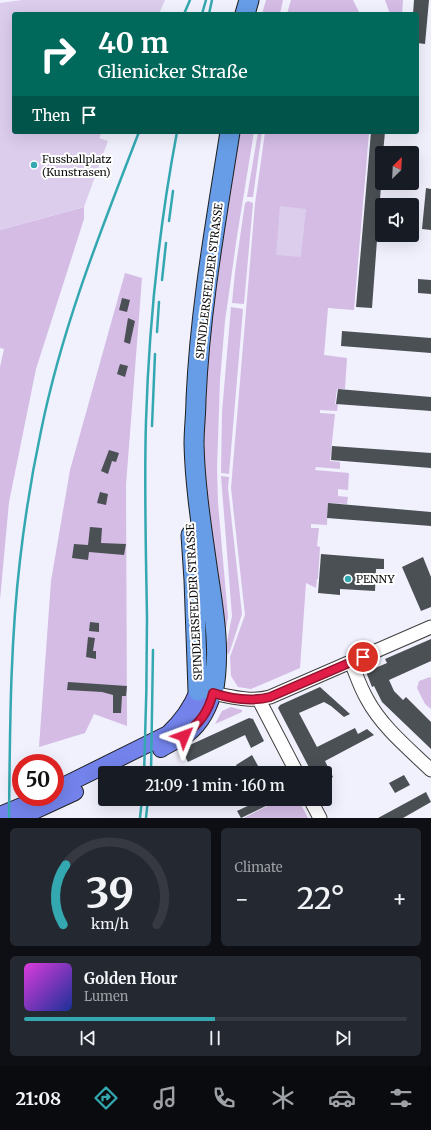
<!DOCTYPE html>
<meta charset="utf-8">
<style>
body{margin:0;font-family:Merriweather,serif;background:#242831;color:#f1f3f6;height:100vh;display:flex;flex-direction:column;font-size:15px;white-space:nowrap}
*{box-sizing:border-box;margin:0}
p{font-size:13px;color:#9ea1a6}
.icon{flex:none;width:22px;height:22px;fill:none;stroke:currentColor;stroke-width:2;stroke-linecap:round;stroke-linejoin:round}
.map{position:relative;height:818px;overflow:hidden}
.sheet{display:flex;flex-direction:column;gap:10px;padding:10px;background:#0d0f14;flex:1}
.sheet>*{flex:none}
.guide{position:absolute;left:12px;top:12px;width:407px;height:122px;border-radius:4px;box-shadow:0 4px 16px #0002;background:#00695c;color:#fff;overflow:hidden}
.needle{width:26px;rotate:24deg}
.tools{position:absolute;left:375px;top:146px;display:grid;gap:8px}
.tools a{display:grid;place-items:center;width:44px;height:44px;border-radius:4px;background:#171b24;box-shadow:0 4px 16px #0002;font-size:20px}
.speed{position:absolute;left:12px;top:754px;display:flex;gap:8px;font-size:20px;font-weight:700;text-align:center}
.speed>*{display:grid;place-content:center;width:52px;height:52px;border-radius:50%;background:#171b24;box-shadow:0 4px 16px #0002;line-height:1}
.speed .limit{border:6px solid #d22;background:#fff;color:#111}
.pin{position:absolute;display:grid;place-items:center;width:34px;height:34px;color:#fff;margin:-17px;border:2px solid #fff;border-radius:50%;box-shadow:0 1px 4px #0007}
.me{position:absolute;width:44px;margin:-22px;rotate:46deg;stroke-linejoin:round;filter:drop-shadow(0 0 3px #0008)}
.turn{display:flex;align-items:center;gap:14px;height:84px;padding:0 20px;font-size:18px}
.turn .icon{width:52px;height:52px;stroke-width:2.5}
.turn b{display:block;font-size:28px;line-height:34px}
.then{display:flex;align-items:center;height:38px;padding:0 20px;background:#0003;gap:8px;font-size:15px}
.big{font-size:30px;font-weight:600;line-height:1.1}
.sheet .card{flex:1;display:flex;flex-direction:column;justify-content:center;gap:6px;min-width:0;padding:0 14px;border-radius:6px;background:#242831}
.sheet .dial{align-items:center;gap:0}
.dial svg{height:104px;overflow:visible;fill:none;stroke:#363941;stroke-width:7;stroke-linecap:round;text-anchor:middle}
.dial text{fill:#f1f3f6;stroke:none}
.song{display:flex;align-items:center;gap:12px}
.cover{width:48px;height:48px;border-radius:6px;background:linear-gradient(135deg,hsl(300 70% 55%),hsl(230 70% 35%))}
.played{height:4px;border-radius:2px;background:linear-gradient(90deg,#34a8b0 50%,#363941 50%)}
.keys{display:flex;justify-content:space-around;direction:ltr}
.heat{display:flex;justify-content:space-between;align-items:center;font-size:22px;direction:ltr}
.sheet .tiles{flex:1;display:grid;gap:10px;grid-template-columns:1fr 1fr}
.card:last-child{grid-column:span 2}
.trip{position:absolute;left:98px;top:766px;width:234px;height:40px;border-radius:4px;background:#171b24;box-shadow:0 4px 16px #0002;font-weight:600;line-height:40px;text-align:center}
.dock{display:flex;height:64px;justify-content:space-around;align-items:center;background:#090b0e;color:#9ea1a6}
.dock .icon{width:28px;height:28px}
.dock .on{color:#34a8b0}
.dock b{font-size:18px;color:#f1f3f6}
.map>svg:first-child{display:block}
.green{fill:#d4bce5}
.pitch{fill:#dccded}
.building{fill:#4b5055}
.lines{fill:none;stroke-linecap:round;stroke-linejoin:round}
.minor-casing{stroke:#414141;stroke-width:15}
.major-casing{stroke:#1f1f1f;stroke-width:18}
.highway-casing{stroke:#1f1f1f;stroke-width:21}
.minor{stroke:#fff;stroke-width:13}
.major{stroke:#7383eb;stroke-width:16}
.highway{stroke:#669de6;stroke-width:19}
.rail{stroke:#34a8b0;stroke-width:2.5}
.route-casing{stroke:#92132f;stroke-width:10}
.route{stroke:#e11d48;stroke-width:7}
.poi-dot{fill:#34a8b0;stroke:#fff;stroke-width:1.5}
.labels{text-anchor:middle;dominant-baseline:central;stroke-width:4;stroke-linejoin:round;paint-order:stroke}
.poi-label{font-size:11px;fill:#0e0e0e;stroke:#fff;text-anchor:start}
.street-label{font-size:11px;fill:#0e0e0e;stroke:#fff}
</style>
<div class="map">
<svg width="431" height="818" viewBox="0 0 431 818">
<rect width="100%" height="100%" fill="#f0f1fd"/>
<path class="green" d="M266 0H283L280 14H262Z
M291 0H353L360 14H287Z
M385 0H403L402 14H390Z
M235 132H254L237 236 225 321 220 380 217 468 218 503 228 617 223 646 202 454 212 277Z
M258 132H262L253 197H247Z
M265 132H369L354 310 328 308 324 355 347 358 345 389H337L335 404H338L337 411 320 410V413L335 414 330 461 340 462V469L316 467 315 470 349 473 348 490 338 489V496L348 497 347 504 328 503 327 525 311 524V528H319L317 546 320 547 318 579H317L316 588 306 583 300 668 251 689 238 687 231 676 230 657 245 615 231 488 255 204Z
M248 201 253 203 244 304 232 303 235 272 245 203Z
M84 207V219L36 369 9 502 0 600V367L4 349 0 348V230Z
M125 273 142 278 126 485 127 726 94 714 85 733 39 747 51 581 70 470Z
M231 307 243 309 229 474 221 473 222 412Z
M221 476 229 477 228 488 242 614 230 651 228 655 226 647 232 616Z
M430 677 431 678V709L425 704 417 688 419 681Z
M231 707 242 710V712L215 724 222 711Z
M281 799H298L308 818H244Z"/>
<path class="pitch" d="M22 0H165L159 14H14V132H102L99 138 108 141 84 207 0 230V3Z
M280 206 306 209 301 257 276 255Z"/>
<path class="building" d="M414 0H429L425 44 417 43V14H413Z
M371 132H385L383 153H382V172L372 308 356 307Z
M426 188 431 189V230L422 229Z
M418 279 431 280V294L418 293Z
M122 298 130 300 127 312 119 310Z
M128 318 135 321 130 344 124 342Z
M342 331 431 338V353L341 346Z
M120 364 128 366 125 377 117 374Z
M338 389 431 397V411L336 404Z
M332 446 431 453V468L331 460Z
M109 450 119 453 116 462 112 461 108 474 101 471Z
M100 492 108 494 106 505 97 503Z
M328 503 431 512V526L327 518Z
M90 527 102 528 101 543 126 544 124 555 89 552 88 560 72 558 74 544 88 545Z
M321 554 384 559V569H376L375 591 340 589V595L318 593Z
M423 557 431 577V607L421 611 402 567Z
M90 622 99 623V632L89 631Z
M88 637 95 638 93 651H96V659L86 657Z
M431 639V661L389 680 394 691 403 700 406 697 431 722V749L382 702 374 686 372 687 366 672 387 663 385 659Z
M68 682 127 686 126 696H122L121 713H113V695L102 692 67 690Z
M320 687 350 714 344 717 331 706 324 702 299 713 317 747 355 728 358 734 367 729 374 735 325 761 333 777 325 781V773H312L278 708 280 705Z
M249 718 253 719 264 741 251 748 245 735 188 762 181 749Z
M252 755 262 773H240L236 765Z
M404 775 410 785 395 793 389 783Z
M426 792 431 802 403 818H378Z
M252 799H280L241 818 237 811 254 803Z"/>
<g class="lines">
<defs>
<path id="minor" d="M351 662C356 674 360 687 367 699 382 727 408 748 431 770
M205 692C228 695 248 703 270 697L431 627
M259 700 297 773
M310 799 320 818"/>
<path id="major" d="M161 749C168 744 176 741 183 737 199 727 208 710 213 693
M55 790 168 734C182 721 191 709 198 691
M0 815 29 803
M19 818 75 792"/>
<path id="highway" d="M245 14 249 0
M191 535 194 580 198 691
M213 693C221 654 214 612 208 573 202 530 195 487 194 444 194 429 196 414 196 399 200 309 216 221 230 132"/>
</defs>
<use href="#minor" class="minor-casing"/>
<use href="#major" class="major-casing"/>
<use href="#highway" class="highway-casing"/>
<use href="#minor" class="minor"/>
<use href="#major" class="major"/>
<use href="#highway" class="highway"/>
<path class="rail" d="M184 14 190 0
M202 14 206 0
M209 14 212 0
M169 221 173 191
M162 280 166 243
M157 332 159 302
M152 426 155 354
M144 773C146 721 147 670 147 618 146 552 144 486 146 421 149 324 159 227 177 132
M151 773 153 650
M9 818C10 732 10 645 20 560 25 517 32 473 41 431 62 327 101 230 139 132
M140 818 142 799
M146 818 148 799"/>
</g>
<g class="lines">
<defs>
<path id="route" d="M184 736C200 722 208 713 213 693 232 699 251 702 270 697L363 657"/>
</defs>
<use href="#route" class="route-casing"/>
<use href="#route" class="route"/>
</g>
<g class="poi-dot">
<circle cx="34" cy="165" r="4"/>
<circle cx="348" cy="579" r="4"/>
</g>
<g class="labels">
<g class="poi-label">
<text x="42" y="159">Fussballplatz<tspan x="42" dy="13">(Kunstrasen)</tspan></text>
<text x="356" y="579">PENNY</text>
</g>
<g class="street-label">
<text transform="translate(209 281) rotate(-83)">SPINDLERSFELDER STRASSE</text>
<text transform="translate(194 602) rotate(-93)">SPINDLERSFELDER STRASSE</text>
</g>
</g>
</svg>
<div class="tools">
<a><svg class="needle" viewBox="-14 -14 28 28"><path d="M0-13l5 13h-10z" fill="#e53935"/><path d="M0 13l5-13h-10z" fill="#9ea1a6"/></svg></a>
<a><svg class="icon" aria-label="sound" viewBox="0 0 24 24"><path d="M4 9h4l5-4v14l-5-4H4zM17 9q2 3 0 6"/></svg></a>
</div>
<div class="speed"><div class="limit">50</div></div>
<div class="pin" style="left:363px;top:657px;background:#d93025"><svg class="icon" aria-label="arrive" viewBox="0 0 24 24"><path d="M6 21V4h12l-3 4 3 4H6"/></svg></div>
<svg class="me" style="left:184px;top:736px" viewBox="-20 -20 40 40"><path d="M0-17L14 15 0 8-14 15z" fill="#e11d48" stroke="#fff" stroke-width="4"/></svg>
<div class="trip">21:09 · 1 min · 160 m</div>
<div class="guide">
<div class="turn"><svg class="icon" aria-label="right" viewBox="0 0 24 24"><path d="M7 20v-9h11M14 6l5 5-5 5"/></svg><div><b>40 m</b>Glienicker Straße</div></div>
<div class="then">Then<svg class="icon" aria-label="arrive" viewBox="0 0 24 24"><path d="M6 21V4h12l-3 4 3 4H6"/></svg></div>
</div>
</div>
<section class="sheet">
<div class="tiles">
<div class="card dial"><svg viewBox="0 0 100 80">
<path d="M14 69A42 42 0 1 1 86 69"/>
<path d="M14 69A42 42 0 0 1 16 23" stroke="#34a8b0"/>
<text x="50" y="56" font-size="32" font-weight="700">39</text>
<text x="50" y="72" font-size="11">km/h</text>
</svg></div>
<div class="card"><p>Climate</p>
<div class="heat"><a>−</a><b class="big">22°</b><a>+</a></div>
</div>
<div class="card">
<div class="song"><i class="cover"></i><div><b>Golden Hour</b><p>Lumen</p></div></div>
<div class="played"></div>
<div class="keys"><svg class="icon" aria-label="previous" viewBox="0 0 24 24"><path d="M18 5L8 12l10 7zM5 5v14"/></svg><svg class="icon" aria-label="pause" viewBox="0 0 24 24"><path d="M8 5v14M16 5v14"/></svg><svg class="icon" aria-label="next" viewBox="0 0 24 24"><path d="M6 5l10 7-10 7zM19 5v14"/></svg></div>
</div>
</div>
</section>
<nav class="dock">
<b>21:08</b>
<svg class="icon on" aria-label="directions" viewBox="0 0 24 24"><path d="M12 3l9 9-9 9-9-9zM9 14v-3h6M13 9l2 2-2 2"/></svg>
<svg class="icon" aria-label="music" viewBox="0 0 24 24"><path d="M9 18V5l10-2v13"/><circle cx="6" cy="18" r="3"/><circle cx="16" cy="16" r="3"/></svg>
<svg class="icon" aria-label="phone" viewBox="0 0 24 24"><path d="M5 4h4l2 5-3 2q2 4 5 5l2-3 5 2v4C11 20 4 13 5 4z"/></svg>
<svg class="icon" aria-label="climate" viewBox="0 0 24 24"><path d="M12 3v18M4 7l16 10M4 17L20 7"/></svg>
<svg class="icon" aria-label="car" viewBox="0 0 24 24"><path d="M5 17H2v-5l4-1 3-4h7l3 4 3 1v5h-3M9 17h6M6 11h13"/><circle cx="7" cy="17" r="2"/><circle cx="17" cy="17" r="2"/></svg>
<svg class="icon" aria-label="filters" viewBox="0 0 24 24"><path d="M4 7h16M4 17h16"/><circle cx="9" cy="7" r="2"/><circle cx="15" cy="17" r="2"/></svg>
</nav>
